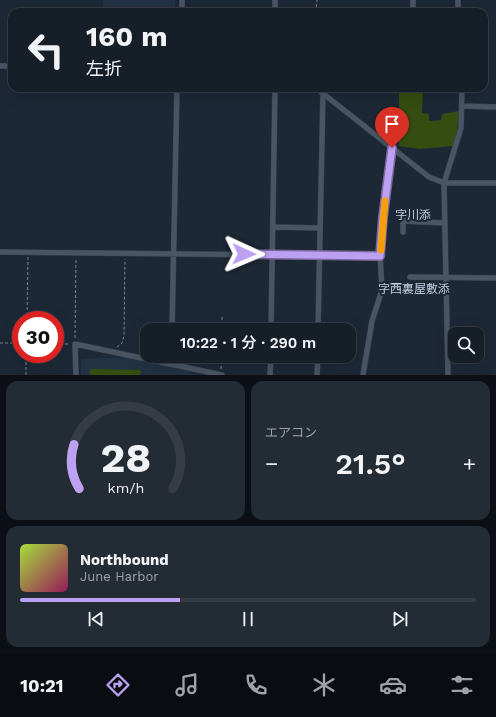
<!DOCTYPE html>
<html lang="ja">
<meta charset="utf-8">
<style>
body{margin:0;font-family:"Work Sans","Noto Sans JP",sans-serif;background:#232b34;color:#f1f3f6;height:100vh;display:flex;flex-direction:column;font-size:15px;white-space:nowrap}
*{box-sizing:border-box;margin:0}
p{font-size:13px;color:#9ea2a8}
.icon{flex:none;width:22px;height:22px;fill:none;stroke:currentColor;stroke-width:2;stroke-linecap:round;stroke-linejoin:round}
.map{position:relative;height:375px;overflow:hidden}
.drawer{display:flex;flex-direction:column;gap:6px;padding:6px;background:#0c1016;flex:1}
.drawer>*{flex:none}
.guide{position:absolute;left:8px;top:8px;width:480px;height:84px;border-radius:12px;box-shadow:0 4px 16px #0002,0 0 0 1px #353c45;background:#161e28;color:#f1f3f6;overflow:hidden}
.controls{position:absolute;left:448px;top:327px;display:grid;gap:8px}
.controls a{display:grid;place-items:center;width:36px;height:36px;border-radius:8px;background:#161e28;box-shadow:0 4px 16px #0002,0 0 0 1px #353c45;font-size:20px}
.speed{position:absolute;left:12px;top:311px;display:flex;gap:8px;font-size:20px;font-weight:700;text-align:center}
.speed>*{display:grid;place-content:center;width:52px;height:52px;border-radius:50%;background:#161e28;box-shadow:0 4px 16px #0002,0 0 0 1px #353c45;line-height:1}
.speed .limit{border:6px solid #d22;background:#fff;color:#111}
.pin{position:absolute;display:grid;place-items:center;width:34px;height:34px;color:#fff;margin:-41px -17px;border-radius:50% 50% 50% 0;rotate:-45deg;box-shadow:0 0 4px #0007}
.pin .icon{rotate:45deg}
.me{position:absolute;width:44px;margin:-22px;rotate:91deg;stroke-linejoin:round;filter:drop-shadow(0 0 3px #0008)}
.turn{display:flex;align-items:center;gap:14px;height:84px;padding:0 12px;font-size:18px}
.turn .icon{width:52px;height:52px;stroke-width:2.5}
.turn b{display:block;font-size:28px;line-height:34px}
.big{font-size:30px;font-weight:600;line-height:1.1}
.drawer .tile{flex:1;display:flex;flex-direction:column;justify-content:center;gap:6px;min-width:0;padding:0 14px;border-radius:12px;background:#232b34}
.drawer .dial{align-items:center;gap:0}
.dial svg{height:104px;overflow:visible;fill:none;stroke:#353c45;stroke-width:7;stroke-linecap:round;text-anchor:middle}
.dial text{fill:#f1f3f6;stroke:none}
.song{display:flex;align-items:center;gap:12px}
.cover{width:48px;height:48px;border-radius:6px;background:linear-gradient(135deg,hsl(80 70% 55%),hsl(330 70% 35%))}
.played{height:4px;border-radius:2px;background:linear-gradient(90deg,#bca0f2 35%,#353c45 35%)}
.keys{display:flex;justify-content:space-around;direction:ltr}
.heat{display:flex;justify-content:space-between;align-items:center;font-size:22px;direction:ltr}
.drawer .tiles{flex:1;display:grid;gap:6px;grid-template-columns:1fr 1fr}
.tile:last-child{grid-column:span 2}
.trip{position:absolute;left:140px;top:323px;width:216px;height:40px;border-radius:12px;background:#161e28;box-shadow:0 4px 16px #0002,0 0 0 1px #353c45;font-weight:600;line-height:40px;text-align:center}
.tab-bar{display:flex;height:64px;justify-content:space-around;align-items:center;background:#090c10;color:#9ea2a8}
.tab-bar .icon{width:28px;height:28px}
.tab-bar .on{color:#bca0f2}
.tab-bar b{font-size:18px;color:#f1f3f6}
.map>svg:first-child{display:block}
.built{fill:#223244}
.green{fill:#354d10}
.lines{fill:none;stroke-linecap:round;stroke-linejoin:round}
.minor-casing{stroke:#38424d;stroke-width:6}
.path{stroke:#7a838e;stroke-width:1;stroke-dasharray:3 2;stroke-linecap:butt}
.minor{stroke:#495564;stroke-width:5}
.route-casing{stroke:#7a689d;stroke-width:10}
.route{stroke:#bca0f2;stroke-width:7}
.slow{stroke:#f59e0b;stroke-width:7}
.labels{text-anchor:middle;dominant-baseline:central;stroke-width:4;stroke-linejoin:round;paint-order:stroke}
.quarter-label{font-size:12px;fill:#becddf;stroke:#1d2836}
</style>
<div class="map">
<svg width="496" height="375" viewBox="0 0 496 375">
<rect width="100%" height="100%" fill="#1d2836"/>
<path class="built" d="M103 0H175V12H103Z
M131 357 190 372 203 375H81V359Z"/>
<path class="green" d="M399 88H423L422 113 429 114V121L441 120 442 114 459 111 457 132 453 146 420 149 399 146Z
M90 369 141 370 140 375H90Z"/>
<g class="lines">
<defs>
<path id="minor" d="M458 0V12
M182 12V0
M275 12V0
M413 12V0
M0 66H12
M316 88 429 177 444 183H496
M462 106 496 107
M273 227 319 228
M403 232V221L444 223
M0 252 380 256
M410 277 496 278
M172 330 177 88
M271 330 275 88
M318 330 323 93
M172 364V356
M76 375 75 344 222 375
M270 375 271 356
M317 375 318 356
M363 375 372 321 382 290 380 255 383 217 392 148
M448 375 444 183 461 128 462 88"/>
</defs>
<use href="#minor" class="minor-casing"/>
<path class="path" d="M316 12 317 0
M27 320 28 257
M222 330V317
M75 338 76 258
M0 343H21
M55 344H70
M117 347 122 343 124 336 125 259
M221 369 222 356
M26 375V354"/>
<use href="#minor" class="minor"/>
</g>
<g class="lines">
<defs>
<path id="route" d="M244 254 380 256 383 217 392 148"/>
</defs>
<use href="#route" class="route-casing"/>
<use href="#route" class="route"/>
<path class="slow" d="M381 250 385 201"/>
</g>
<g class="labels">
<g class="quarter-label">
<text x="413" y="215">字川添</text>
<text x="414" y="289">字西裏屋敷添</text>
</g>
</g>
</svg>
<div class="controls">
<a><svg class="icon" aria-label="search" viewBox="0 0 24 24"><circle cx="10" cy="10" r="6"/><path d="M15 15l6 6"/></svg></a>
</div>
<div class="speed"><div class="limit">30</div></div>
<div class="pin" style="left:392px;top:148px;background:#d93025"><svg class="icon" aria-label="arrive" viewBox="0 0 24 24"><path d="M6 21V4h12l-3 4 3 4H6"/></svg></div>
<svg class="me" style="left:244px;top:254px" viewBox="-20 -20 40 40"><path d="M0-17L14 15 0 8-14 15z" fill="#bca0f2" stroke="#fff" stroke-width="4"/></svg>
<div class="trip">10:22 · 1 分 · 290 m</div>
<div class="guide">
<div class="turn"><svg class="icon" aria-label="left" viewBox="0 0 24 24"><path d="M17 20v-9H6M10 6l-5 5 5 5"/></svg><div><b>160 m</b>左折</div></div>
</div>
</div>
<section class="drawer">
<div class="tiles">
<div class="tile dial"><svg viewBox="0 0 100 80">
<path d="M14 69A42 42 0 1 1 86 69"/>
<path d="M14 69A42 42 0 0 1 10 35" stroke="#bca0f2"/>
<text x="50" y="56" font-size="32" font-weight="700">28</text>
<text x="50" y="72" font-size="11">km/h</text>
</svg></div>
<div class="tile"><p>エアコン</p>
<div class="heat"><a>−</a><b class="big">21.5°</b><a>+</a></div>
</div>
<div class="tile">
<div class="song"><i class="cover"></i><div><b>Northbound</b><p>June Harbor</p></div></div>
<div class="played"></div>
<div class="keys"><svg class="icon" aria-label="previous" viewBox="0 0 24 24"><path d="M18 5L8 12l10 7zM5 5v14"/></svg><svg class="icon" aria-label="pause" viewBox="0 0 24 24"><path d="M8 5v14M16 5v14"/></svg><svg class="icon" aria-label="next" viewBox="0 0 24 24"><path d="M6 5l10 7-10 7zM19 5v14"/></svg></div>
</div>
</div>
</section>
<nav class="tab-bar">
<b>10:21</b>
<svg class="icon on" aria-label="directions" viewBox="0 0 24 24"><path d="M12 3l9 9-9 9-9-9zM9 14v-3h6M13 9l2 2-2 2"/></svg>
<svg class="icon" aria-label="music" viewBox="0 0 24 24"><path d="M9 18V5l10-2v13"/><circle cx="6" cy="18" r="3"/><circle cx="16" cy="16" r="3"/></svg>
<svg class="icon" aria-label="phone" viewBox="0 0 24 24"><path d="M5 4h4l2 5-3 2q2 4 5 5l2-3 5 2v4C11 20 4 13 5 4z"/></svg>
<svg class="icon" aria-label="climate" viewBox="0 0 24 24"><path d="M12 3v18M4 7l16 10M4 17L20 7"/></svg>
<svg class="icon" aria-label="car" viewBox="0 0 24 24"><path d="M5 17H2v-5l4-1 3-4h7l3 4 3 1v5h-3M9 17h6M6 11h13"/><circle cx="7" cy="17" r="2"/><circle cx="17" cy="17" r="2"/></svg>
<svg class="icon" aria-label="filters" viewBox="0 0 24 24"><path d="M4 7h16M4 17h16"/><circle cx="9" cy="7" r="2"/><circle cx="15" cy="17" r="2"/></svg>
</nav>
